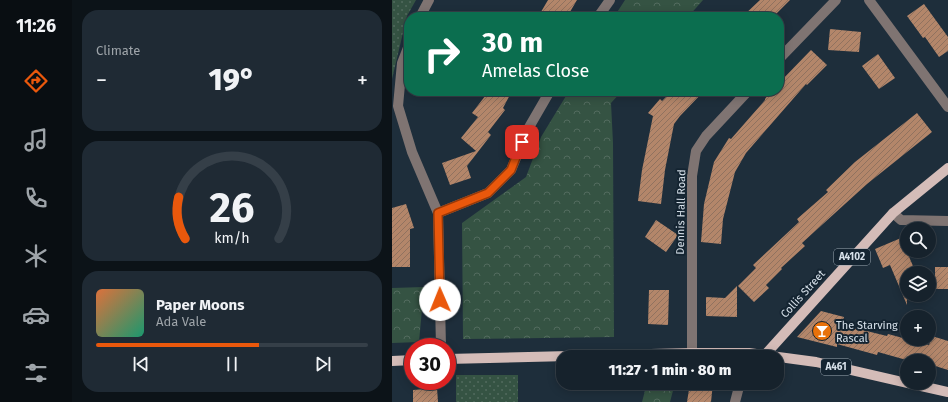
<!DOCTYPE html>
<meta charset="utf-8">
<style>
body{margin:0;font-family:"Fira Sans",sans-serif;background:#1f2a34;color:#f1f3f6;height:100vh;display:flex;flex-direction:column;font-size:15px;white-space:nowrap}
*{box-sizing:border-box;margin:0}
p{font-size:13px;color:#9ea4a9}
.icon{flex:none;width:22px;height:22px;fill:none;stroke:currentColor;stroke-width:2;stroke-linecap:round;stroke-linejoin:round}
.map{position:relative;flex:1;overflow:hidden}
.panel{display:flex;flex-direction:column;gap:10px;padding:10px;background:#0c1318;width:320px}
.panel>*{flex:none}
.banner{position:absolute;left:12px;top:12px;width:380px;height:84px;border-radius:16px;box-shadow:0 2px 10px #0003,0 0 0 1px #353f48;background:#0b6e4f;color:#fff;overflow:hidden}
.buttons{position:absolute;left:508px;top:222px;display:grid;gap:8px}
.buttons a{display:grid;place-items:center;width:36px;height:36px;border-radius:50%;background:#16222c;box-shadow:0 2px 10px #0003,0 0 0 1px #353f48;font-size:20px}
.speed{position:absolute;left:12px;top:338px;display:flex;gap:8px;font-size:20px;font-weight:700;text-align:center}
.speed>*{display:grid;place-content:center;width:52px;height:52px;border-radius:50%;background:#16222c;box-shadow:0 2px 10px #0003,0 0 0 1px #353f48;line-height:1}
.speed .limit{border:6px solid #d22;background:#fff;color:#111}
.pin{position:absolute;display:grid;place-items:center;width:34px;height:34px;color:#fff;margin:-17px;border-radius:8px;box-shadow:0 2px 6px #0006}
.me{position:absolute;width:44px;margin:-22px;rotate:359deg;stroke-linejoin:round;filter:drop-shadow(0 0 3px #0008)}
.turn{display:flex;align-items:center;gap:14px;height:84px;padding:0 12px;font-size:18px}
.turn .icon{width:52px;height:52px;stroke-width:2.5}
.turn b{display:block;font-size:28px;line-height:34px}
.big{font-size:30px;font-weight:800;line-height:1.1}
.panel .card{flex:1;display:flex;flex-direction:column;justify-content:center;gap:6px;min-width:0;padding:0 14px;border-radius:16px;background:#1f2a34}
.panel .dial{align-items:center;gap:0}
.dial svg{height:104px;overflow:visible;fill:none;stroke:#353f48;stroke-width:7;stroke-linecap:round;text-anchor:middle}
.dial text{fill:#f1f3f6;stroke:none}
.song{display:flex;align-items:center;gap:12px}
.cover{width:48px;height:48px;border-radius:6px;background:linear-gradient(135deg,hsl(20 70% 55%),hsl(160 70% 35%))}
.played{height:4px;border-radius:2px;background:linear-gradient(90deg,#ea580c 60%,#353f48 60%)}
.keys{display:flex;justify-content:space-around;direction:ltr}
.heat{display:flex;justify-content:space-between;align-items:center;font-size:22px;direction:ltr}
.trip{position:absolute;left:164px;top:350px;width:228px;height:40px;border-radius:16px;background:#16222c;box-shadow:0 2px 10px #0003,0 0 0 1px #353f48;font-weight:800;line-height:40px;text-align:center}
main{display:flex;flex:1;min-height:0}
.dock{display:flex;flex-direction:column;width:72px;justify-content:space-around;align-items:center;background:#090e12;color:#9ea4a9}
.dock .icon{width:28px;height:28px}
.dock .selected{color:#ea580c}
.dock b{font-size:18px;color:#f1f3f6}
.map>svg:first-child{display:block}
.forest{fill:url(#forest-crowns)}
.park{fill:url(#park-dots)}
.building{fill:url(#building-hatch)}
.lines{fill:none;stroke-linecap:round;stroke-linejoin:round}
.minor{stroke:#7f7472;stroke-width:10}
.major{stroke:#d4bcb8;stroke-width:10}
.route-casing{stroke:#983908;stroke-width:10}
.route{stroke:#ea580c;stroke-width:7}
.labels{text-anchor:middle;dominant-baseline:central;stroke-width:4;stroke-linejoin:round;paint-order:stroke}
.shield{fill:#142431;stroke:#9ca8b2;stroke-width:1}
.shield-label{font-size:10px;font-weight:bold;fill:#d7e1ea}
.street-label{font-size:11px;fill:#d7e1ea;stroke:#142431}
.poi-label{font-size:11px;fill:#d7e1ea;stroke:#142431;text-anchor:start}
</style>
<main>
<nav class="dock">
<b>11:26</b>
<svg class="icon selected" aria-label="directions" viewBox="0 0 24 24"><path d="M12 3l9 9-9 9-9-9zM9 14v-3h6M13 9l2 2-2 2"/></svg>
<svg class="icon" aria-label="music" viewBox="0 0 24 24"><path d="M9 18V5l10-2v13"/><circle cx="6" cy="18" r="3"/><circle cx="16" cy="16" r="3"/></svg>
<svg class="icon" aria-label="phone" viewBox="0 0 24 24"><path d="M5 4h4l2 5-3 2q2 4 5 5l2-3 5 2v4C11 20 4 13 5 4z"/></svg>
<svg class="icon" aria-label="climate" viewBox="0 0 24 24"><path d="M12 3v18M4 7l16 10M4 17L20 7"/></svg>
<svg class="icon" aria-label="car" viewBox="0 0 24 24"><path d="M5 17H2v-5l4-1 3-4h7l3 4 3 1v5h-3M9 17h6M6 11h13"/><circle cx="7" cy="17" r="2"/><circle cx="17" cy="17" r="2"/></svg>
<svg class="icon" aria-label="filters" viewBox="0 0 24 24"><path d="M4 7h16M4 17h16"/><circle cx="9" cy="7" r="2"/><circle cx="15" cy="17" r="2"/></svg>
</nav>
<section class="panel">
<div class="card"><p>Climate</p>
<div class="heat"><a>−</a><b class="big">19°</b><a>+</a></div>
</div>
<div class="card dial"><svg viewBox="0 0 100 80">
<path d="M14 69A42 42 0 1 1 86 69"/>
<path d="M14 69A42 42 0 0 1 9 37" stroke="#ea580c"/>
<text x="50" y="56" font-size="32" font-weight="700">26</text>
<text x="50" y="72" font-size="11">km/h</text>
</svg></div>
<div class="card">
<div class="song"><i class="cover"></i><div><b>Paper Moons</b><p>Ada Vale</p></div></div>
<div class="played"></div>
<div class="keys"><svg class="icon" aria-label="previous" viewBox="0 0 24 24"><path d="M18 5L8 12l10 7zM5 5v14"/></svg><svg class="icon" aria-label="pause" viewBox="0 0 24 24"><path d="M8 5v14M16 5v14"/></svg><svg class="icon" aria-label="next" viewBox="0 0 24 24"><path d="M6 5l10 7-10 7zM19 5v14"/></svg></div>
</div>
</section>
<div class="map">
<svg width="556" height="402" viewBox="0 0 556 402">
<defs>
<pattern id="forest-crowns" width="20" height="18" patternUnits="userSpaceOnUse"><rect width="20" height="18" fill="#355343"/><path d="M2 6a3 3 0 1 1 6 0M12 15a3 3 0 1 1 6 0" fill="none" stroke="#526b5e"/></pattern>
<pattern id="park-dots" width="8" height="8" patternUnits="userSpaceOnUse"><rect width="8" height="8" fill="#355343"/><path d="M2 2h.1M6 6h.1" fill="none" stroke="#526b5e" stroke-width="1.8" stroke-linecap="round"/></pattern>
<pattern id="building-hatch" width="6" height="6" patternUnits="userSpaceOnUse"><rect width="6" height="6" fill="#b3866a"/><path d="M-1 1l2-2M0 6l6-6M5 7l2-2" fill="none" stroke="#90725f"/></pattern>
</defs>
<rect width="100%" height="100%" fill="#1e2e3b"/>
<path class="forest" d="M233 0H311L296 17H222Z
M177 91H230L219 103 221 143 222 337 71 339 70 223 134 177 149 137Z
M32 287 27 342 0 343V288Z
M255 383H283L278 402H250Z"/>
<path class="park" d="M0 0H24L15 16 0 79Z
M64 375H126V402H64Z"/>
<path class="building" d="M156 0H185L175 17H146Z
M368 0H398L381 17H350Z
M532 4 556 37V51L547 57 533 37 531 38 515 16Z
M438 29 469 32 467 52 436 50Z
M419 50 435 65 415 85 414 84 354 153 343 172 331 219 329 244 309 242 312 204 322 162 337 138 339 139 373 100V99L379 91H387V83Z
M486 54 503 78 487 89 470 66Z
M97 91H120L111 108 113 110 96 132 99 135 75 166 79 178 58 185 50 163 84 151 69 138 86 117 80 113Z
M280 91H312L288 116 282 124 273 170 269 204 246 201 250 170 261 116 256 113 268 99 270 101Z
M525 113 540 132 475 184 410 243 413 246 389 268 390 269 374 285 377 288 362 302 346 286 364 268 361 265 407 222 405 219 436 192 434 190 463 162Z
M14 204 22 228 18 229V267H0V208Z
M264 220 286 235 274 252 253 237Z
M509 238 524 273H515V305L498 265 491 268 483 249Z
M543 267H556V289H543Z
M345 286V317L314 316V297L333 298Z
M257 290H277L276 325 256 324Z
M429 311 452 317 450 325 495 336 496 334 537 345 540 336 556 341V370L537 364V361H518L486 352 485 355 445 344V347L405 337Z
M298 383H321L319 402H295Z
M45 388 46 402H21V390Z"/>
<g class="lines">
<path class="minor" d="M477 0 556 107
M28 17 37 0
M206 17 218 0
M17 45 10 63 6 106 20 152 46 213 49 347
M387 59 444 0
M46 213 96 193 119 170 136 129 158 91
M501 213 509 220 556 221
M300 353V176L304 151 314 136 356 91
M343 402 348 383"/>
<path class="major" d="M373 355 501 213 556 168
M55 359 300 353H357L424 362 515 383
M0 361 21 360
M516 383 556 392"/>
</g>
<g class="lines">
<defs>
<path id="route" d="M48 300 46 213 96 193 119 170 130 142"/>
</defs>
<use href="#route" class="route-casing"/>
<use href="#route" class="route"/>
</g>
<defs>
<symbol id="bar-disc" viewBox="-11 -11 22 22"><circle r="9.5" fill="#e8710a" stroke="#142431"/><path d="M-6-5H6L.8 .8V4.5H3.5V6h-7V4.5H-.8V.8Z" fill="#fff"/></symbol>
</defs>
<g fill-rule="evenodd">
<use href="#bar-disc" x="419" y="320" width="22" height="22"/>
</g>
<g class="labels">
<g class="shield">
<rect x="442" y="249" width="36" height="16" rx="3"/>
<rect x="429" y="359" width="30" height="16" rx="3"/>
</g>
<g class="shield-label">
<text x="460" y="257">A4102</text>
<text x="444" y="367">A461</text>
</g>
<g class="street-label">
<text transform="translate(289 212) rotate(-89)">Dennis Hall Road</text>
<text transform="translate(411 294) rotate(-48)">Collis Street</text>
</g>
<g class="poi-label">
<text x="444" y="325">The Starving<tspan x="444" dy="13">Rascal</tspan></text>
</g>
</g>
</svg>
<div class="buttons">
<a><svg class="icon" aria-label="search" viewBox="0 0 24 24"><circle cx="10" cy="10" r="6"/><path d="M15 15l6 6"/></svg></a>
<a><svg class="icon" aria-label="layers" viewBox="0 0 24 24"><path d="M12 4l9 5-9 5-9-5zM3 14l9 5 9-5"/></svg></a>
<a>+</a>
<a>−</a>
</div>
<div class="speed"><div class="limit">30</div></div>
<div class="pin" style="left:130px;top:142px;background:#d93025"><svg class="icon" aria-label="arrive" viewBox="0 0 24 24"><path d="M6 21V4h12l-3 4 3 4H6"/></svg></div>
<svg class="me" style="left:48px;top:300px" viewBox="-20 -20 40 40"><circle r="19" fill="#fff"/><path d="M0-13L10 11 0 6-10 11z" fill="#ea580c"/></svg>
<div class="trip">11:27 · 1 min · 80 m</div>
<div class="banner">
<div class="turn"><svg class="icon" aria-label="right" viewBox="0 0 24 24"><path d="M7 20v-9h11M14 6l5 5-5 5"/></svg><div><b>30 m</b>Amelas Close</div></div>
</div>
</div>
</main>
